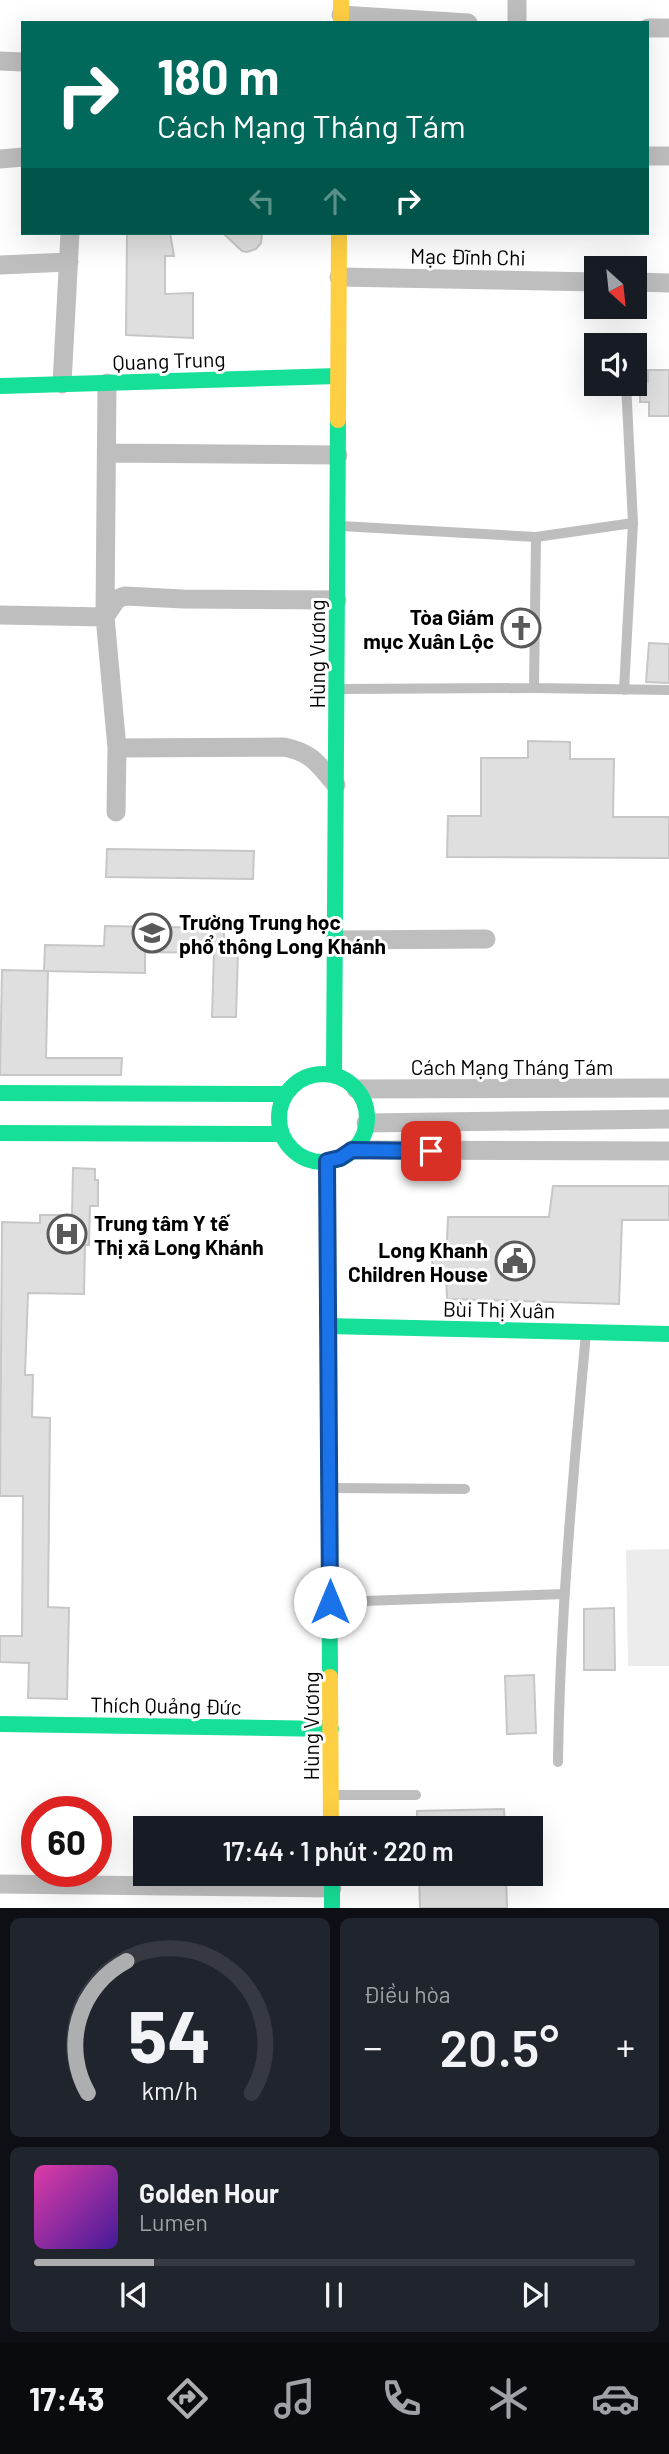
<!DOCTYPE html>
<html lang="vi">
<meta charset="utf-8">
<style>
body{margin:0;font-family:Barlow,sans-serif;background:#20242c;color:#f1f3f6;height:100vh;display:flex;flex-direction:column;font-size:26px;white-space:nowrap}
*{box-sizing:border-box;margin:0}
p{font-size:23px;color:#9ea1a6}
.icon{flex:none;width:38px;height:38px;fill:none;stroke:currentColor;stroke-width:2;stroke-linecap:round;stroke-linejoin:round}
.map{position:relative;height:1908px;overflow:hidden}
.side{display:flex;flex-direction:column;gap:10px;padding:10px;background:#0d0f14;flex:1}
.side>*{flex:none}
.banner{position:absolute;left:21px;top:21px;width:628px;height:214px;border-radius:0px;box-shadow:0 7px 28px #0002;background:#00695c;color:#fff;overflow:hidden}
.needle{width:46px;rotate:153deg}
.controls{position:absolute;left:584px;top:256px;display:grid;gap:14px}
.controls a{display:grid;place-items:center;width:63px;height:63px;border-radius:0px;background:#171b24;box-shadow:0 7px 28px #0002;font-size:35px}
.speed{position:absolute;left:21px;top:1796px;display:flex;gap:14px;font-size:35px;font-weight:700;text-align:center}
.speed>*{display:grid;place-content:center;width:91px;height:91px;border-radius:50%;background:#171b24;box-shadow:0 7px 28px #0002;line-height:1}
.speed .limit{border:10px solid #d22;background:#fff;color:#111}
.pin{position:absolute;display:grid;place-items:center;width:60px;height:60px;color:#fff;margin:-30px;border-radius:14px;box-shadow:0 4px 10px #0006}
.me{position:absolute;width:77px;margin:-38px;rotate:0deg;stroke-linejoin:round;filter:drop-shadow(0 0 5px #0008)}
.turn{display:flex;align-items:center;gap:24px;height:147px;padding:0 21px;font-size:32px}
.turn .icon{width:91px;height:91px;stroke-width:2.5}
.turn b{display:block;font-size:49px;line-height:60px}
.lanes{display:flex;align-items:center;height:66px;padding:0 21px;background:#0003;justify-content:center;gap:35px;direction:ltr}
.lanes .off{opacity:.35}
.big{font-size:52px;font-weight:600;line-height:1.1}
.side .widget{flex:1;display:flex;flex-direction:column;justify-content:center;gap:10px;min-width:0;padding:0 24px;border-radius:10px;background:#20242c}
.side .dial{align-items:center;gap:0}
.dial svg{height:182px;overflow:visible;fill:none;stroke:#363941;stroke-width:7;stroke-linecap:round;text-anchor:middle}
.dial text{fill:#f1f3f6;stroke:none}
.song{display:flex;align-items:center;gap:21px}
.cover{width:84px;height:84px;border-radius:10px;background:linear-gradient(135deg,hsl(320 70% 55%),hsl(260 70% 35%))}
.played{height:7px;border-radius:4px;background:linear-gradient(90deg,#adaeaf 20%,#363941 20%)}
.keys{display:flex;justify-content:space-around;direction:ltr}
.heat{display:flex;justify-content:space-between;align-items:center;font-size:38px;direction:ltr}
.side .tiles{flex:1;display:grid;gap:10px;grid-template-columns:1fr 1fr}
.widget:last-child{grid-column:span 2}
.trip{position:absolute;left:133px;top:1816px;width:410px;height:70px;border-radius:0px;background:#171b24;box-shadow:0 7px 28px #0002;font-weight:600;line-height:70px;text-align:center}
.menu{display:flex;height:112px;justify-content:space-around;align-items:center;background:#090b0e;color:#9ea1a6}
.menu .icon{width:49px;height:49px}
.menu .on{color:#adaeaf}
.menu b{font-size:32px;color:#f1f3f6}
.map>svg:first-child{display:block}
.green{fill:#ececec}
.building{fill:#dfdfdf;stroke:#c7c7c7;stroke-width:2}
.lines{fill:none;stroke-linecap:round;stroke-linejoin:round}
.lane{stroke:#bebebe;stroke-width:10}
.street{stroke:#bebebe;stroke-width:19}
.fast{stroke:#16e098;stroke-width:16}
.slow{stroke:#ffcf43;stroke-width:16}
.route-casing{stroke:#114b97;stroke-width:18}
.route{stroke:#1a73e8;stroke-width:12}
.labels{text-anchor:middle;dominant-baseline:central;stroke-width:6;stroke-linejoin:round;paint-order:stroke}
.street-label{font-size:21px;fill:#000;stroke:#fff}
.poi-label{font-size:21px;font-weight:bold;fill:#000;stroke:#fff;text-anchor:end}
</style>
<div class="map">
<svg width="669" height="1908" viewBox="0 0 669 1908">
<rect width="100%" height="100%" fill="#fff"/>
<path class="green" d="M669 1549V1666H628L626 1550Z"/>
<path class="building" d="M127 233H170L174 256H165V294L193 293V338L126 335Z
M223 233H262L261 243 256 249 247 252 242 251Z
M648 370H669V416H649V402H640V381L648 382Z
M649 643 669 644V683L646 682Z
M528 741 570 742V759H614L613 817H669V858L447 857 448 816H481V758H528Z
M107 849 254 851 253 879 106 877Z
M105 926 224 928V951H238L236 1017H212L214 953 145 952V973L44 971 45 945 104 946Z
M2 970 48 971 46 1058H122L121 1075H0Z
M73 1168 95 1169V1180H98V1206H90L89 1245H85L84 1294 28 1293 25 1375H33L32 1417 50 1418 48 1607 69 1608 67 1699 28 1698 29 1663 0 1662V1636H22L23 1496H0L2 1222 40 1223V1215H72Z
M553 1186H669V1220H622L619 1304 447 1299 446 1273 433 1268 431 1253 433 1248 447 1241 448 1217H549Z
M614 1608 615 1670H584V1609Z
M534 1675 536 1733 507 1734 505 1676Z
M504 1809 505 1829H417V1811Z
M419 1874H506L507 1908H420Z"/>
<g class="lines">
<path class="lane" d="M341 526 536 537 633 523
M534 688 536 537
M341 689 534 688 669 690
M624 690 633 523 626 383
M332 1488 465 1489
M334 1602 564 1594
M558 1762C560 1618 573 1476 586 1333
M335 1795H416
M381 1874 407 1875"/>
<path class="street" d="M517 0V23
M341 15 468 23
M648 28H669
M0 61 23 62
M648 156H669
M0 159 23 157
M0 265 69 262
M339 277 597 282
M635 282 669 283
M107 383 105 617 117 748 116 812
M62 384 70 233
M107 453 338 455
M0 615 105 617 117 599 125 596 183 599 337 600
M117 748 284 747C313 753 318 764 336 785
M335 940 486 939
M356 1089 669 1088
M366 1123 669 1119
M352 1150 669 1151
M0 1884 332 1888"/>
<path class="fast" d="M0 386 338 376
M279 1118a44 44 0 1 1 88 0a44 44 0 1 1-88 0Z
M334 1075 338 420
M0 1093 285 1094
M0 1133 281 1134
M327 1161 330 1677
M327 1326 669 1334
M0 1724 331 1729
M332 1874V1908"/>
<path class="slow" d="M341 0V23
M338 420 339 233
M330 1677 331 1829"/>
</g>
<g class="lines">
<defs>
<path id="route" d="M330 1602 327 1161 340 1158 352 1150 431 1151"/>
</defs>
<use href="#route" class="route-casing"/>
<use href="#route" class="route"/>
</g>
<defs>
<symbol id="church-ring" viewBox="-11 -11 22 22"><circle r="9.5" fill="#fff" stroke="#595959" stroke-width="1.5"/><path d="M-1.2-6h2.4v3.5h3.3v2.4h-3.3V6h-2.4V-.1h-3.3v-2.4h3.3Z" fill="#595959"/></symbol>
<symbol id="school-ring" viewBox="-11 -11 22 22"><circle r="9.5" fill="#fff" stroke="#595959" stroke-width="1.5"/><path d="M0-5L7-2L0 1L-7-2ZM-4 1L0 2.5L4 1V4Q0 6-4 4Z" fill="#595959"/></symbol>
<symbol id="hospital-ring" viewBox="-11 -11 22 22"><circle r="9.5" fill="#fff" stroke="#595959" stroke-width="1.5"/><path d="M-5-5h3v3.5h4V-5h3V5h-3V1.5h-4V5h-3Z" fill="#595959"/></symbol>
<symbol id="civic-ring" viewBox="-11 -11 22 22"><circle r="9.5" fill="#fff" stroke="#595959" stroke-width="1.5"/><path d="M-.6-6.5H3V-4.5H.6V-3L4-1V1h2V6H-6V1h2V-1L-.6-3ZM-1.2 2.5V6h2.4V2.5Z" fill="#595959"/></symbol>
</defs>
<g fill-rule="evenodd">
<use href="#church-ring" x="499" y="606" width="44" height="44"/>
<use href="#school-ring" x="130" y="911" width="44" height="44"/>
<use href="#hospital-ring" x="45" y="1212" width="44" height="44"/>
<use href="#civic-ring" x="493" y="1239" width="44" height="44"/>
</g>
<g class="labels">
<g class="street-label">
<text transform="translate(468 256) rotate(1)">Mạc Đĩnh Chi</text>
<text transform="translate(169 360) rotate(-2)">Quang Trung</text>
<text transform="translate(316 654) rotate(-90)">Hùng Vương</text>
<text x="512" y="1066">Cách Mạng Tháng Tám</text>
<text transform="translate(499 1309) rotate(1)">Bùi Thị Xuân</text>
<text transform="translate(166 1705) rotate(1)">Thích Quảng Đức</text>
<text transform="translate(310 1726) rotate(-90)">Hùng Vương</text>
</g>
<g class="poi-label">
<text x="494" y="616">Tòa Giám<tspan x="494" dy="24">mục Xuân Lộc</tspan></text>
<text x="179" y="921" text-anchor="start">Trường Trung học<tspan x="179" dy="24">phổ thông Long Khánh</tspan></text>
<text x="94" y="1222" text-anchor="start">Trung tâm Y tế<tspan x="94" dy="24">Thị xã Long Khánh</tspan></text>
<text x="488" y="1249">Long Khanh<tspan x="488" dy="24">Children House</tspan></text>
</g>
</g>
</svg>
<div class="controls">
<a><svg class="needle" viewBox="-14 -14 28 28"><path d="M0-13l5 13h-10z" fill="#e53935"/><path d="M0 13l5-13h-10z" fill="#9ea1a6"/></svg></a>
<a><svg class="icon" aria-label="sound" viewBox="0 0 24 24"><path d="M4 9h4l5-4v14l-5-4H4zM17 9q2 3 0 6"/></svg></a>
</div>
<div class="speed"><div class="limit">60</div></div>
<div class="pin" style="left:431px;top:1151px;background:#d93025"><svg class="icon" aria-label="arrive" viewBox="0 0 24 24"><path d="M6 21V4h12l-3 4 3 4H6"/></svg></div>
<svg class="me" style="left:330px;top:1602px" viewBox="-20 -20 40 40"><circle r="19" fill="#fff"/><path d="M0-13L10 11 0 6-10 11z" fill="#1a73e8"/></svg>
<div class="trip">17:44 · 1 phút · 220 m</div>
<div class="banner">
<div class="turn"><svg class="icon" aria-label="right" viewBox="0 0 24 24"><path d="M7 20v-9h11M14 6l5 5-5 5"/></svg><div><b>180 m</b>Cách Mạng Tháng Tám</div></div>
<div class="lanes"><svg class="icon off" aria-label="left" viewBox="0 0 24 24"><path d="M17 20v-9H6M10 6l-5 5 5 5"/></svg><svg class="icon off" aria-label="ahead" viewBox="0 0 24 24"><path d="M12 20V5M6 11l6-6 6 6"/></svg><svg class="icon" aria-label="right" viewBox="0 0 24 24"><path d="M7 20v-9h11M14 6l5 5-5 5"/></svg></div>
</div>
</div>
<section class="side">
<div class="tiles">
<div class="widget dial"><svg viewBox="0 0 100 80">
<path d="M14 69A42 42 0 1 1 86 69"/>
<path d="M14 69A42 42 0 0 1 31 11" stroke="#adaeaf"/>
<text x="50" y="56" font-size="32" font-weight="700">54</text>
<text x="50" y="72" font-size="11">km/h</text>
</svg></div>
<div class="widget"><p>Điều hòa</p>
<div class="heat"><a>−</a><b class="big">20.5°</b><a>+</a></div>
</div>
<div class="widget">
<div class="song"><i class="cover"></i><div><b>Golden Hour</b><p>Lumen</p></div></div>
<div class="played"></div>
<div class="keys"><svg class="icon" aria-label="previous" viewBox="0 0 24 24"><path d="M18 5L8 12l10 7zM5 5v14"/></svg><svg class="icon" aria-label="pause" viewBox="0 0 24 24"><path d="M8 5v14M16 5v14"/></svg><svg class="icon" aria-label="next" viewBox="0 0 24 24"><path d="M6 5l10 7-10 7zM19 5v14"/></svg></div>
</div>
</div>
</section>
<nav class="menu">
<b>17:43</b>
<svg class="icon on" aria-label="directions" viewBox="0 0 24 24"><path d="M12 3l9 9-9 9-9-9zM9 14v-3h6M13 9l2 2-2 2"/></svg>
<svg class="icon" aria-label="music" viewBox="0 0 24 24"><path d="M9 18V5l10-2v13"/><circle cx="6" cy="18" r="3"/><circle cx="16" cy="16" r="3"/></svg>
<svg class="icon" aria-label="phone" viewBox="0 0 24 24"><path d="M5 4h4l2 5-3 2q2 4 5 5l2-3 5 2v4C11 20 4 13 5 4z"/></svg>
<svg class="icon" aria-label="climate" viewBox="0 0 24 24"><path d="M12 3v18M4 7l16 10M4 17L20 7"/></svg>
<svg class="icon" aria-label="car" viewBox="0 0 24 24"><path d="M5 17H2v-5l4-1 3-4h7l3 4 3 1v5h-3M9 17h6M6 11h13"/><circle cx="7" cy="17" r="2"/><circle cx="17" cy="17" r="2"/></svg>
</nav>
